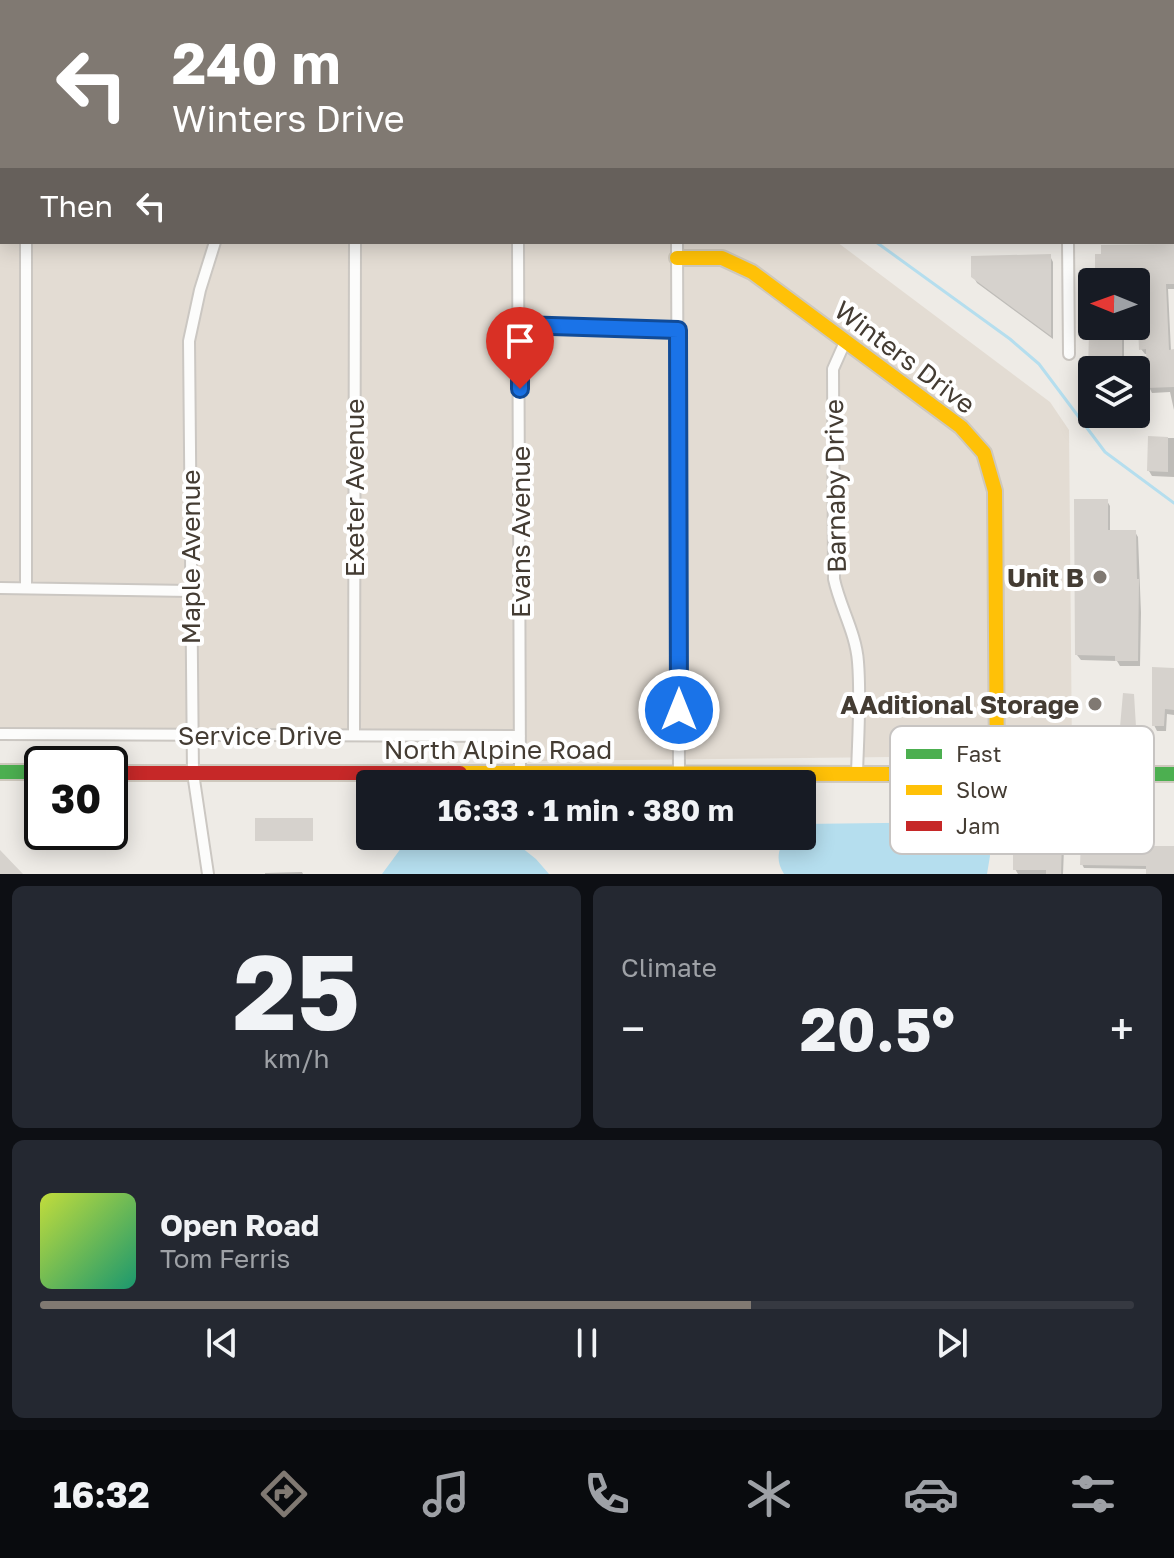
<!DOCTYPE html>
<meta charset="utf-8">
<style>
body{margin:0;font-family:"Golos Text",sans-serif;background:#242831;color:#f1f3f6;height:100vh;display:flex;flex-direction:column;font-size:30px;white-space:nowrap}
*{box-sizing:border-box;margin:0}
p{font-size:26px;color:#9ea1a6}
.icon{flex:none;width:44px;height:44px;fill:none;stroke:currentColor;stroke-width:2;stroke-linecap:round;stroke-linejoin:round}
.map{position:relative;height:874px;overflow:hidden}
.drawer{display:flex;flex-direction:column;gap:12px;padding:12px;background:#0d0f14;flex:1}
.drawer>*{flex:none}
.banner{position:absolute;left:0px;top:0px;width:1174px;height:244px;box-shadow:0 4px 20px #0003;background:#807972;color:#fff;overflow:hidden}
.needle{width:52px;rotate:271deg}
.controls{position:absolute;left:1078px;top:268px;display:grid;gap:16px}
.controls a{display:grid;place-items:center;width:72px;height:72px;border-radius:8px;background:#171b24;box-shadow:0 4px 20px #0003;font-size:40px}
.speed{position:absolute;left:24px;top:746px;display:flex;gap:16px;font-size:40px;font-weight:700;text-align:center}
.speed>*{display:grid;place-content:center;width:104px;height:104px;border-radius:50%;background:#171b24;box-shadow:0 4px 20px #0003;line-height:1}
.speed .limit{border:4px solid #111;border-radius:12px;background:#fff;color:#111}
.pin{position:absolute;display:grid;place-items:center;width:68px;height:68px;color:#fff;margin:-82px -34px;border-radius:50% 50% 50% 0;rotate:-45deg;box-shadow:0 0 8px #0007}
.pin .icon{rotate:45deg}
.me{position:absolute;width:88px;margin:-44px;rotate:0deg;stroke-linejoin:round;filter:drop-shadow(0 0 6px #0008)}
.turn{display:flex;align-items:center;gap:28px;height:168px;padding:0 40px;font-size:36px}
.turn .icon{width:104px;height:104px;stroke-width:2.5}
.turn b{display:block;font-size:56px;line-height:68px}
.then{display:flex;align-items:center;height:76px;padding:0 40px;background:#0003;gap:16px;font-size:30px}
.big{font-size:60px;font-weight:700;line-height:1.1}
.drawer .card{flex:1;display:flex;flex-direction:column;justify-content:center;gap:12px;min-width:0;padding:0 28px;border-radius:12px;background:#242831}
.drawer .dial{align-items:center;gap:0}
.dial b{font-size:104px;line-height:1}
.song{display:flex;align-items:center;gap:24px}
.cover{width:96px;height:96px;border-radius:12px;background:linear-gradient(135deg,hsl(70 70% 55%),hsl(160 70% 35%))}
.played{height:8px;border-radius:4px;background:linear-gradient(90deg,#807972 65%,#363941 65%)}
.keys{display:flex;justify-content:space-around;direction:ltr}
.heat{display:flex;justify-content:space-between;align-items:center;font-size:44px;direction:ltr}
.drawer .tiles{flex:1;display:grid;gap:12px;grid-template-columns:1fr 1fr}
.card:last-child{grid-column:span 2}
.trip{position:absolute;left:356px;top:770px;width:460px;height:80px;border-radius:8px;background:#171b24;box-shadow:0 4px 20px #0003;font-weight:700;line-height:80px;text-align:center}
.tab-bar{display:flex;height:128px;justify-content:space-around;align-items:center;background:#090b0e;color:#9ea1a6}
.tab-bar .icon{width:56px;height:56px}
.tab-bar .current{color:#807972}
.tab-bar b{font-size:36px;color:#f1f3f6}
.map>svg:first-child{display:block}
.residential{fill:#e3dcd3}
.water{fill:#b5deee}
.shadow{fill:#0003}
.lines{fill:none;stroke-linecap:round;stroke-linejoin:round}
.stream{stroke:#b5deee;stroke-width:3}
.building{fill:#d6d2cd}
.street-casing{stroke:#cbc7c2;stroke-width:14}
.fast-casing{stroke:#cec8bd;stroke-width:18}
.slow-casing{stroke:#cec8bd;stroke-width:18}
.jam-casing{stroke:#cec8bd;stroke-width:18}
.street{stroke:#fcfcfb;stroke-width:10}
.fast{stroke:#4caf50;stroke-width:14}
.slow{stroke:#ffc107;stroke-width:14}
.jam{stroke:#c62828;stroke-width:14}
.route-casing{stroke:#114b97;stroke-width:20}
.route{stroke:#1a73e8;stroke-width:14}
.poi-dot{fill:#807972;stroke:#fff;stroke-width:3}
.labels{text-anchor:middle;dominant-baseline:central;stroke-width:8;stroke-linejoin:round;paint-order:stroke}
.street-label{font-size:26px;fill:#443c33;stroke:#fff}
.poi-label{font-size:26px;font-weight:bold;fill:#443c33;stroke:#fff;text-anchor:end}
.key{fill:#fff;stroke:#c7c4c2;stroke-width:2}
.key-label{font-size:22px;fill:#443c33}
</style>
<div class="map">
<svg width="1174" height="874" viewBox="0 0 1174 874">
<rect width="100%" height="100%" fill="#eeebe6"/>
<path class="residential" d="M0 0H533L535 2H2V242H837L1050 402 1069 430 1072 755 537 761 530 758 526 750 525 732 0 730Z"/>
<path class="water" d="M964 822 975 823 987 833 990 856 987 874H784C775 860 778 849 787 836H802V824Z
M410 836H507L536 859 549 874H382Z"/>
<path class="shadow" d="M988 0H1036V2H988Z
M1097 0H1128V2H1097Z
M1155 0H1174V17L1172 2Z
M1172 78H1174V131H1172Z
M1174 245V289H1168L1171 351H1174V410L1170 392 1152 393 1149 387 1148 354H1145L1141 349 1138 285 1136 282H1097V256Z
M1050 256 1053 262V339L977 283 973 276Z
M1091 334H1121L1124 340V370H1092V377Z
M1150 438H1174V477L1152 476 1149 471Z
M1107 501 1110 506V532H1135L1138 537 1141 613 1140 666H1120L1117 661 1081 660 1077 655Z
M1174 670V715L1167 714 1166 731H1157L1154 725Z
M1089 700 1102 701 1103 709 1089 708Z
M1060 843 1064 849 1063 874H1018L1015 869Z
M1130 843 1132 848H1174V874H1147L1148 869 1084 868 1082 864Z
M302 872 303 874H265V873Z"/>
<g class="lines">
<path class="stream" d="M562 0 563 2
M876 242 1010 339 1039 364 1105 452 1174 503"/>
</g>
<path class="building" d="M1174 244V284H1166L1169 350 1174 349V387L1147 388 1146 349 1139 350 1136 280 1095 282V254H1101V245Z
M1051 254V336L971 277V256Z
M1089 332 1122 333V370H1088Z
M1148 436 1168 437V472L1147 471Z
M1074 499H1108V530H1136L1137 579H1139L1138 661H1115V656L1075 655Z
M1152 667 1174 668V710L1165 709 1164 726H1152Z
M1123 693 1134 694 1136 727H1120Z
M255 818H313V841H255Z
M1081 840 1131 841V846H1174V874H1146V866L1080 865Z
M1013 841H1062L1061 874H1046V870H1013Z
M0 850 23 874H0Z"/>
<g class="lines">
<defs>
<path id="street" d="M380 0 383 2
M239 2 242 0
M1072 2V0
M0 19 2 27
M1172 142 1174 143
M0 216H2
M518 242 520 773
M677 242 679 773
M1068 242 1069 354
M520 325 678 330
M845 342 833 369 834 579C840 607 856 633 858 662 861 699 858 737 857 774
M0 588 190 591
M26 588V242
M0 734 520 736
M354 735 355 242
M208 874 193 773 189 341 200 290 215 242"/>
<path id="fast" d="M0 772H42
M887 774H1174"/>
<path id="slow" d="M677 258H722L752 272 961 427 984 453 995 491 997 774
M460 773 887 774"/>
<path id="jam" d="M110 773H460"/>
</defs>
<use href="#street" class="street-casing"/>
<use href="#fast" class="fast-casing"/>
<use href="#slow" class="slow-casing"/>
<use href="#jam" class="jam-casing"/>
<use href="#street" class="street"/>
<use href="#fast" class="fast"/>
<use href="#slow" class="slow"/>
<use href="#jam" class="jam"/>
</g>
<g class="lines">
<defs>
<path id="route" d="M520 389V325L678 330 679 710"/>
</defs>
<use href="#route" class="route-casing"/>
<use href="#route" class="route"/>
</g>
<g class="poi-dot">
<circle cx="1100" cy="577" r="8"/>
<circle cx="1095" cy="704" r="8"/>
</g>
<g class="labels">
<g class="street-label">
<text transform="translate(905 357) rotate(37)">Winters Drive</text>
<text transform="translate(835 486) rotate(-91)">Barnaby Drive</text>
<text transform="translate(354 488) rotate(-90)">Exeter Avenue</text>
<text transform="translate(520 532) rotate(-90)">Evans Avenue</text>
<text transform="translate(190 557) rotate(-90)">Maple Avenue</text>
<text x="260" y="735">Service Drive</text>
<text x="498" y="749">North Alpine Road</text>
</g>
<g class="poi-label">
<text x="1084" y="577">Unit B</text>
<text x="1079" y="704">AAditional Storage</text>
</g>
</g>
<rect x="890" y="726" width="264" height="128" rx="12" class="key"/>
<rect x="906" y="749" width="36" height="10" fill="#4caf50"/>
<rect x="906" y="785" width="36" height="10" fill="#ffc107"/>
<rect x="906" y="821" width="36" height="10" fill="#c62828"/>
<g class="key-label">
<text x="956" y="762">Fast</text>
<text x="956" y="798">Slow</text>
<text x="956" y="834">Jam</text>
</g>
</svg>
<div class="controls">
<a><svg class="needle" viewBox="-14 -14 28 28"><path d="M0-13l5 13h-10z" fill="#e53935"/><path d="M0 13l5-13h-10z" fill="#9ea1a6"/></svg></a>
<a><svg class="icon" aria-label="layers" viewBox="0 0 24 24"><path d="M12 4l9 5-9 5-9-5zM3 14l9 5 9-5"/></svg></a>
</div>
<div class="speed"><div class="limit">30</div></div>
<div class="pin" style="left:520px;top:389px;background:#d93025"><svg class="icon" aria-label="arrive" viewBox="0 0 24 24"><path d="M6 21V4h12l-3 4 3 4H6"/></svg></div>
<svg class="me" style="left:679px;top:710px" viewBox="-20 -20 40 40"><circle r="17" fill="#1a73e8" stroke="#fff" stroke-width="3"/><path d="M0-11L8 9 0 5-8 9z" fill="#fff"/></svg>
<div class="trip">16:33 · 1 min · 380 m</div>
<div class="banner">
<div class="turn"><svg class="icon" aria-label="left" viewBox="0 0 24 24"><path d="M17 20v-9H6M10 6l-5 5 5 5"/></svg><div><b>240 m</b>Winters Drive</div></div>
<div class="then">Then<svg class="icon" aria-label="left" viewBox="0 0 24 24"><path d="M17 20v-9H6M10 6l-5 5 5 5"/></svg></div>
</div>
</div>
<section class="drawer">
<div class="tiles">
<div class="card dial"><b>25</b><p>km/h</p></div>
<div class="card"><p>Climate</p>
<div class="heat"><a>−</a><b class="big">20.5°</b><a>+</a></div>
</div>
<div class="card">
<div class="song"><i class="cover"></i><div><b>Open Road</b><p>Tom Ferris</p></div></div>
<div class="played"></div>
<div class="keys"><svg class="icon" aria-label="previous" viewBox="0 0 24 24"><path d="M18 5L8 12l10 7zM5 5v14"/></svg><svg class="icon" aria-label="pause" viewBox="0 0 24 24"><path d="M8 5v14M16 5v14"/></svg><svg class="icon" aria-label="next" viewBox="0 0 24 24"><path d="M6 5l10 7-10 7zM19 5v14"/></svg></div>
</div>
</div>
</section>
<nav class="tab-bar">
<b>16:32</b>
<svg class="icon current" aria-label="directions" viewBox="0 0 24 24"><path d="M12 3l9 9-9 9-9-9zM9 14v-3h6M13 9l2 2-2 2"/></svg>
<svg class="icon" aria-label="music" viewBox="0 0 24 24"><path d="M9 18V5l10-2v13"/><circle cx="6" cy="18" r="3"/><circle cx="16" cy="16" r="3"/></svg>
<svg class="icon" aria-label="phone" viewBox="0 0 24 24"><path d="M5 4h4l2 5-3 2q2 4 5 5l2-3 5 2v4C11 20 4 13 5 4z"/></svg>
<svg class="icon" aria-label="climate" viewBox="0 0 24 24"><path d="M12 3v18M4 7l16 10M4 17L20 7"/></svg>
<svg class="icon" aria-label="car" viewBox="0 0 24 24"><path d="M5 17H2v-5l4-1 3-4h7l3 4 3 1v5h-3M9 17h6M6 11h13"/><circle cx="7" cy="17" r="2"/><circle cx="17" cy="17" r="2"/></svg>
<svg class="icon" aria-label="filters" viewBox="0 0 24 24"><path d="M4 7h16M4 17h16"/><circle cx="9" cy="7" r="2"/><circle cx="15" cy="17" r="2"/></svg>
</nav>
